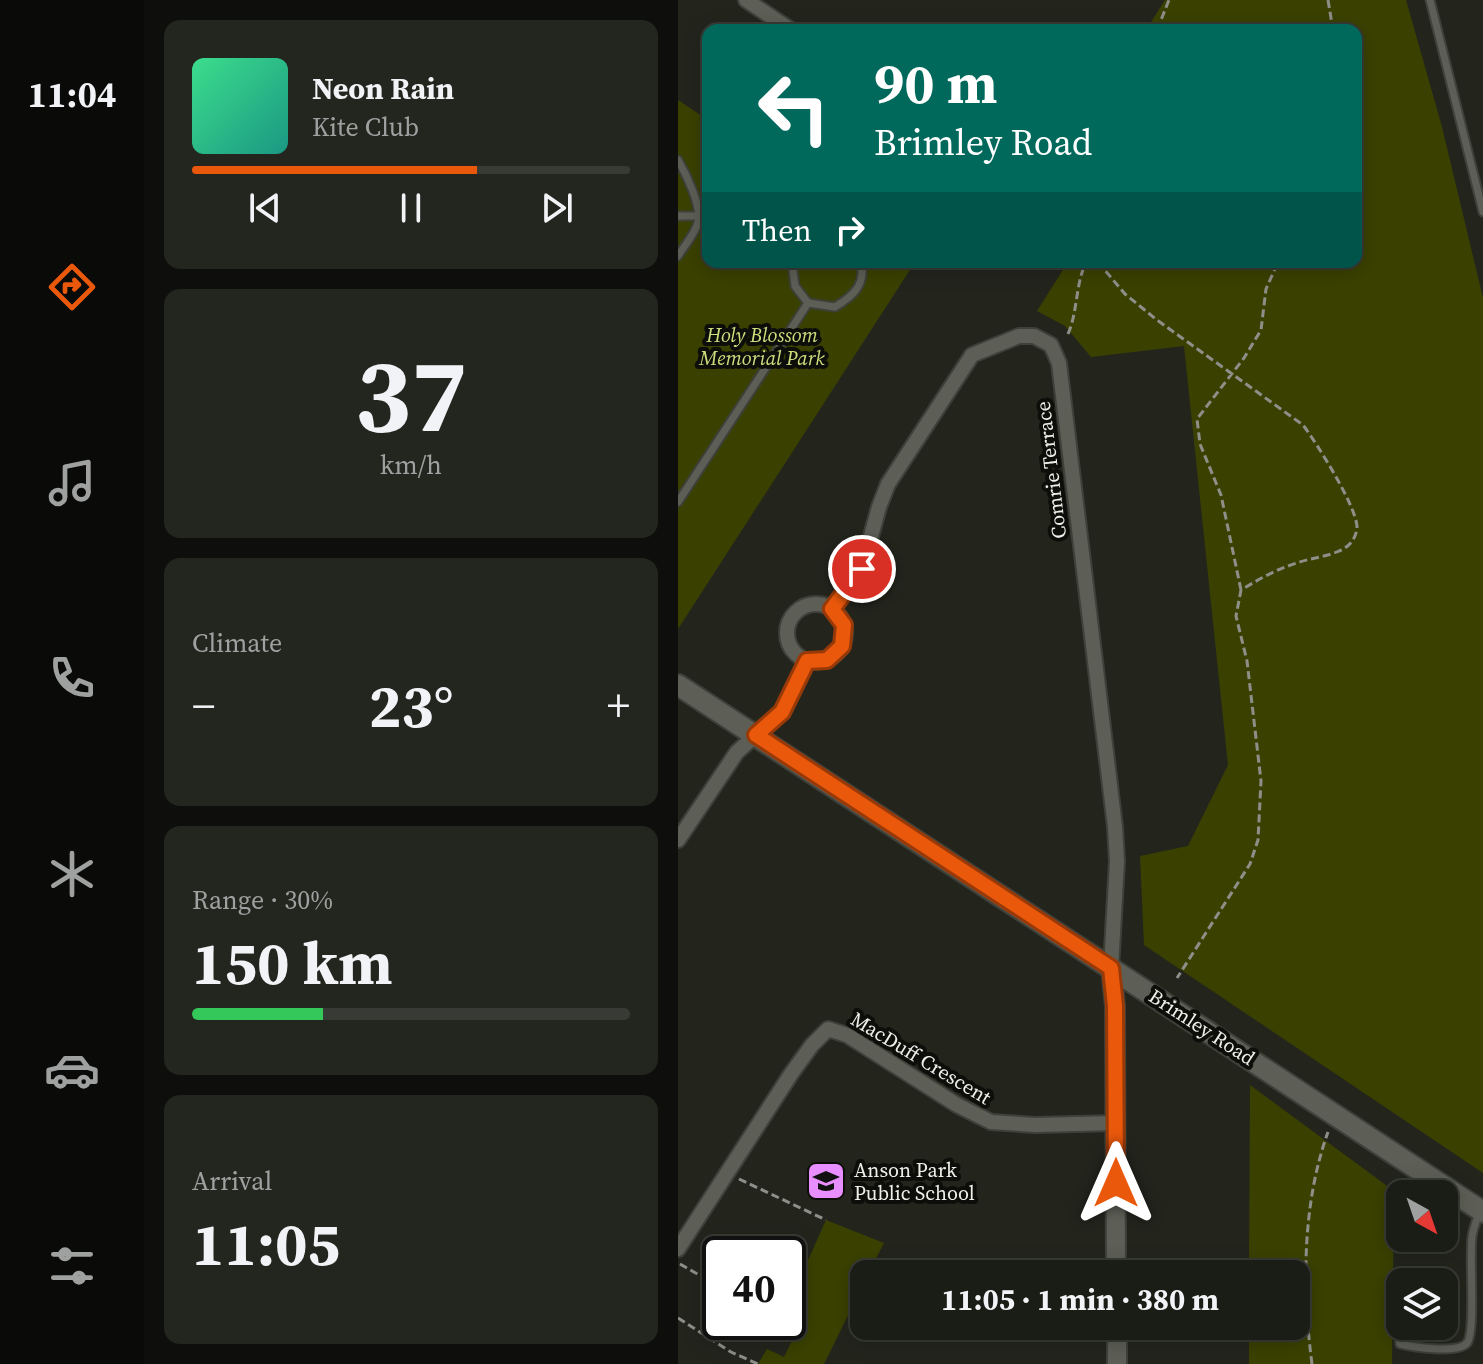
<!DOCTYPE html>
<meta charset="utf-8">
<style>
body{margin:0;font-family:"Source Serif 4",serif;background:#23251f;color:#f1f3f6;height:100vh;display:flex;flex-direction:column;font-size:30px;white-space:nowrap}
*{box-sizing:border-box;margin:0}
p{font-size:26px;color:#9fa1a1}
.icon{flex:none;width:44px;height:44px;fill:none;stroke:currentColor;stroke-width:2;stroke-linecap:round;stroke-linejoin:round}
.map{position:relative;flex:1;overflow:hidden}
.panel{display:flex;flex-direction:column;gap:20px;padding:20px;background:#0e0f0c;width:534px}
.panel>*{flex:none}
.guide{position:absolute;left:24px;top:24px;width:660px;height:244px;border-radius:16px;box-shadow:0 4px 20px #0003,0 0 0 2px #383a35;background:#00695c;color:#fff;overflow:hidden}
.needle{width:52px;rotate:140deg}
.fabs{position:absolute;left:708px;top:1180px;display:grid;gap:16px}
.fabs a{display:grid;place-items:center;width:72px;height:72px;border-radius:16px;background:#1a1c16;box-shadow:0 4px 20px #0003,0 0 0 2px #383a35;font-size:40px}
.speed{position:absolute;left:24px;top:1236px;display:flex;gap:16px;font-size:40px;font-weight:700;text-align:center}
.speed>*{display:grid;place-content:center;width:104px;height:104px;border-radius:50%;background:#1a1c16;box-shadow:0 4px 20px #0003,0 0 0 2px #383a35;line-height:1}
.speed .limit{border:4px solid #111;border-radius:12px;background:#fff;color:#111}
.pin{position:absolute;display:grid;place-items:center;width:68px;height:68px;color:#fff;margin:-34px;border:4px solid #fff;border-radius:50%;box-shadow:0 2px 8px #0007}
.me{position:absolute;width:88px;margin:-44px;rotate:0deg;stroke-linejoin:round;filter:drop-shadow(0 0 6px #0008)}
.turn{display:flex;align-items:center;gap:28px;height:168px;padding:0 40px;font-size:36px}
.turn .icon{width:104px;height:104px;stroke-width:2.5}
.turn b{display:block;font-size:56px;line-height:68px}
.then{display:flex;align-items:center;height:76px;padding:0 40px;background:#0003;gap:16px;font-size:30px}
.big{font-size:60px;font-weight:700;line-height:1.1}
.panel .widget{flex:1;display:flex;flex-direction:column;justify-content:center;gap:12px;min-width:0;padding:0 28px;border-radius:16px;background:#23251f}
.panel .dial{align-items:center;gap:0}
.dial b{font-size:104px;line-height:1}
.song{display:flex;align-items:center;gap:24px}
.cover{width:96px;height:96px;border-radius:12px;background:linear-gradient(135deg,hsl(150 70% 55%),hsl(170 70% 35%))}
.played{height:8px;border-radius:4px;background:linear-gradient(90deg,#ea580c 65%,#383a35 65%)}
.keys{display:flex;justify-content:space-around;direction:ltr}
.heat{display:flex;justify-content:space-between;align-items:center;font-size:44px;direction:ltr}
.charge{height:12px;border-radius:6px;background:linear-gradient(90deg,#34c759 30%,#383a35 0)}
.trip{position:absolute;left:172px;top:1260px;width:460px;height:80px;border-radius:16px;background:#1a1c16;box-shadow:0 4px 20px #0003,0 0 0 2px #383a35;font-weight:700;line-height:80px;text-align:center}
main{display:flex;flex:1;min-height:0}
.tabs{display:flex;flex-direction:column;width:144px;justify-content:space-around;align-items:center;background:#0a0b09;color:#9fa1a1}
.tabs .icon{width:56px;height:56px}
.tabs .active{color:#ea580c}
.tabs b{font-size:36px;color:#f1f3f6}
.map>svg:first-child{display:block}
.green{fill:#3a4100}
.lines{fill:none;stroke-linecap:round;stroke-linejoin:round}
.service-casing{stroke:#3e403a;stroke-width:11}
.minor-casing{stroke:#3e403a;stroke-width:18}
.tertiary-casing{stroke:#3e403a;stroke-width:22}
.secondary-casing{stroke:#3e403a;stroke-width:24}
.path{stroke:#8e8f89;stroke-width:3;stroke-dasharray:8 4;stroke-linecap:butt}
.service{stroke:#5d5f56;stroke-width:7}
.minor{stroke:#5d5f56;stroke-width:14}
.tertiary{stroke:#5d5f56;stroke-width:18}
.secondary{stroke:#5d5f56;stroke-width:20}
.route-casing{stroke:#983908;stroke-width:20}
.route{stroke:#ea580c;stroke-width:14}
.labels{text-anchor:middle;dominant-baseline:central;stroke-width:8;stroke-linejoin:round;paint-order:stroke}
.park-label{font-size:20px;font-style:italic;fill:#cfde7d;stroke:#0d0d0a}
.street-label{font-size:20px;fill:#eeefea;stroke:#0d0d0a}
.poi-label{font-size:20px;fill:#eeefea;stroke:#0d0d0a;text-anchor:start}
</style>
<main>
<nav class="tabs">
<b>11:04</b>
<svg class="icon active" aria-label="directions" viewBox="0 0 24 24"><path d="M12 3l9 9-9 9-9-9zM9 14v-3h6M13 9l2 2-2 2"/></svg>
<svg class="icon" aria-label="music" viewBox="0 0 24 24"><path d="M9 18V5l10-2v13"/><circle cx="6" cy="18" r="3"/><circle cx="16" cy="16" r="3"/></svg>
<svg class="icon" aria-label="phone" viewBox="0 0 24 24"><path d="M5 4h4l2 5-3 2q2 4 5 5l2-3 5 2v4C11 20 4 13 5 4z"/></svg>
<svg class="icon" aria-label="climate" viewBox="0 0 24 24"><path d="M12 3v18M4 7l16 10M4 17L20 7"/></svg>
<svg class="icon" aria-label="car" viewBox="0 0 24 24"><path d="M5 17H2v-5l4-1 3-4h7l3 4 3 1v5h-3M9 17h6M6 11h13"/><circle cx="7" cy="17" r="2"/><circle cx="17" cy="17" r="2"/></svg>
<svg class="icon" aria-label="filters" viewBox="0 0 24 24"><path d="M4 7h16M4 17h16"/><circle cx="9" cy="7" r="2"/><circle cx="15" cy="17" r="2"/></svg>
</nav>
<section class="panel">
<div class="widget">
<div class="song"><i class="cover"></i><div><b>Neon Rain</b><p>Kite Club</p></div></div>
<div class="played"></div>
<div class="keys"><svg class="icon" aria-label="previous" viewBox="0 0 24 24"><path d="M18 5L8 12l10 7zM5 5v14"/></svg><svg class="icon" aria-label="pause" viewBox="0 0 24 24"><path d="M8 5v14M16 5v14"/></svg><svg class="icon" aria-label="next" viewBox="0 0 24 24"><path d="M6 5l10 7-10 7zM19 5v14"/></svg></div>
</div>
<div class="widget dial"><b>37</b><p>km/h</p></div>
<div class="widget"><p>Climate</p>
<div class="heat"><a>−</a><b class="big">23°</b><a>+</a></div>
</div>
<div class="widget"><p>Range · 30%</p><b class="big">150 km</b><div class="charge"></div></div>
<div class="widget"><p>Arrival</p><b class="big">11:05</b></div>
</section>
<div class="map">
<svg width="805" height="1364" viewBox="0 0 805 1364">
<rect width="100%" height="100%" fill="#23251d"/>
<path class="green" d="M487 0H728L764 127 805 298V1173L466 945 462 856 510 846 550 765 506 346 413 357 387 326 359 311 390 262H678V30H468Z
M0 100 30 120V262H237L0 629Z
M572 1085 716 1191 714 1364H571V1326H618V1274H571Z
M148 1220 206 1243 190 1274H186V1283L146 1364H80L89 1349 106 1357 129 1310 111 1302Z"/>
<g class="lines">
<defs>
<path id="service" d="M752 0 805 212
M0 160C8 174 24 206 20 222 18 233 6 246 0 256
M0 216H30
M114 262 117 286 130 303
M0 502 130 303 157 307C175 296 188 285 183 262
M717 1286 722 1344C734 1347 780 1354 789 1343 798 1332 791 1257 794 1237 795 1228 799 1220 801 1212"/>
<path id="minor" d="M68 0 113 30
M109 633a29 29 0 1 1 58 0a29 29 0 1 1-58 0Z
M154 609 184 569 201 507 210 484 294 355 341 336H356L373 345 381 363 437 827 439 861 433 968
M0 840 59 752 104 712 129 661
M0 1249 113 1074 134 1045 150 1029 169 1035 279 1105 313 1122 357 1125 438 1123"/>
<path id="tertiary" d="M433 968 437 1006 438 1274
M439 1326V1364"/>
<path id="secondary" d="M0 685 805 1212"/>
</defs>
<use href="#service" class="service-casing"/>
<use href="#minor" class="minor-casing"/>
<use href="#tertiary" class="tertiary-casing"/>
<use href="#secondary" class="secondary-casing"/>
<path class="path" d="M650 0 655 30
M479 30 491 0
M420 262 447 294 479 320 625 425C638 442 681 510 679 529 677 540 671 547 661 551 648 557 632 558 619 563 599 569 581 579 563 590L558 616 569 661 583 781 580 840 572 864 499 978
M390 334C400 311 397 286 408 262
M563 590 543 495 522 444 519 419 566 358 583 330 588 289 600 262
M61 1179 148 1220
M2 1264 42 1287
M0 1318 53 1352 80 1364
M634 1364C624 1289 624 1204 650 1132"/>
<use href="#service" class="service"/>
<use href="#minor" class="minor"/>
<use href="#tertiary" class="tertiary"/>
<use href="#secondary" class="secondary"/>
</g>
<g class="lines">
<defs>
<path id="route" d="M184 569 154 609 166 625 164 646 149 660 129 661 104 712 78 735 433 968 437 1006 438 1183"/>
</defs>
<use href="#route" class="route-casing"/>
<use href="#route" class="route"/>
</g>
<defs>
<symbol id="school-square" viewBox="-11 -11 22 22"><rect x="-9" y="-9" width="18" height="18" rx="4" fill="#e98efe" stroke="#0d0d0a"/><path d="M0-5L7-2L0 1L-7-2ZM-4 1L0 2.5L4 1V4Q0 6-4 4Z" fill="#111"/></symbol>
</defs>
<g fill-rule="evenodd">
<use href="#school-square" x="126" y="1159" width="44" height="44"/>
</g>
<g class="labels">
<g class="park-label">
<text x="84" y="335">Holy Blossom<tspan x="84" dy="23">Memorial Park</tspan></text>
</g>
<g class="street-label">
<text transform="translate(373 470) rotate(-97)">Comrie Terrace</text>
<text transform="translate(524 1027) rotate(33)">Brimley Road</text>
<text transform="translate(243 1058) rotate(31)">MacDuff Crescent</text>
</g>
<g class="poi-label">
<text x="176" y="1170">Anson Park<tspan x="176" dy="23">Public School</tspan></text>
</g>
</g>
</svg>
<div class="fabs">
<a><svg class="needle" viewBox="-14 -14 28 28"><path d="M0-13l5 13h-10z" fill="#e53935"/><path d="M0 13l5-13h-10z" fill="#9fa1a1"/></svg></a>
<a><svg class="icon" aria-label="layers" viewBox="0 0 24 24"><path d="M12 4l9 5-9 5-9-5zM3 14l9 5 9-5"/></svg></a>
</div>
<div class="speed"><div class="limit">40</div></div>
<div class="pin" style="left:184px;top:569px;background:#d93025"><svg class="icon" aria-label="arrive" viewBox="0 0 24 24"><path d="M6 21V4h12l-3 4 3 4H6"/></svg></div>
<svg class="me" style="left:438px;top:1183px" viewBox="-20 -20 40 40"><path d="M0-17L14 15 0 8-14 15z" fill="#ea580c" stroke="#fff" stroke-width="4"/></svg>
<div class="trip">11:05 · 1 min · 380 m</div>
<div class="guide">
<div class="turn"><svg class="icon" aria-label="left" viewBox="0 0 24 24"><path d="M17 20v-9H6M10 6l-5 5 5 5"/></svg><div><b>90 m</b>Brimley Road</div></div>
<div class="then">Then<svg class="icon" aria-label="right" viewBox="0 0 24 24"><path d="M7 20v-9h11M14 6l5 5-5 5"/></svg></div>
</div>
</div>
</main>
